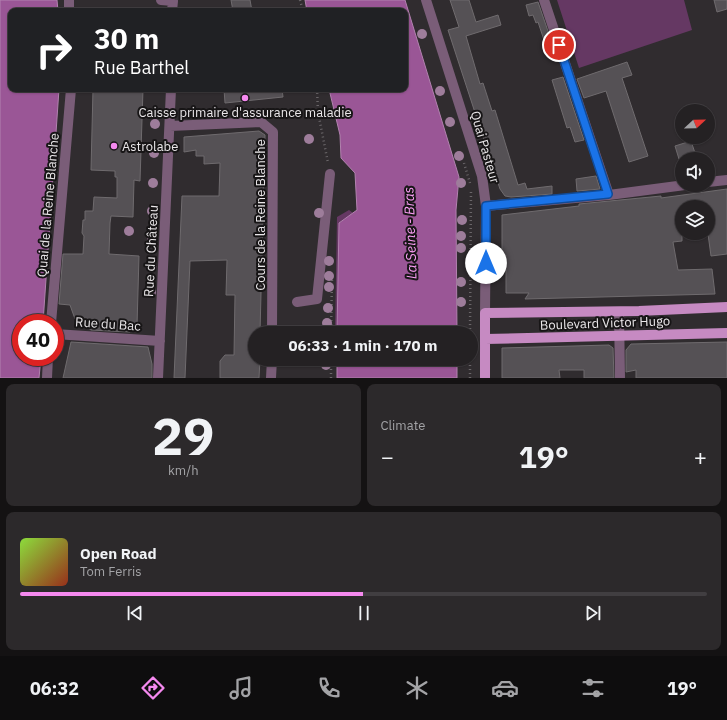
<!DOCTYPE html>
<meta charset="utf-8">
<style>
body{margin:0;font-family:"IBM Plex Sans",sans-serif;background:#2c292b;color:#f1f3f6;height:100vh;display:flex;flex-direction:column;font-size:15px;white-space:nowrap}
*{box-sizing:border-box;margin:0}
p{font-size:13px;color:#a3a3a6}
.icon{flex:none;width:22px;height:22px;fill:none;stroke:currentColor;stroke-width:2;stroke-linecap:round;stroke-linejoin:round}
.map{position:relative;height:378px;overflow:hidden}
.sheet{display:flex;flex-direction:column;gap:6px;padding:6px;background:#141213;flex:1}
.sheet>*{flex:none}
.hud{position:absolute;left:8px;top:8px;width:400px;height:84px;border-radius:8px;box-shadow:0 1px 3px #0004,0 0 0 1px #413e41;background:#202124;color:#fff;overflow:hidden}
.needle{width:26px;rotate:68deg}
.fabs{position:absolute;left:675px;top:104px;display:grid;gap:8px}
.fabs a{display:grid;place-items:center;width:40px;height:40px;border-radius:50%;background:#242123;box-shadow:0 1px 3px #0004,0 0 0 1px #413e41;font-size:20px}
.speed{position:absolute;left:12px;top:314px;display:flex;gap:8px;font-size:20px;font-weight:700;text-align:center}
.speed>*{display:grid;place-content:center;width:52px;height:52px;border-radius:50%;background:#242123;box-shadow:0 1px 3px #0004,0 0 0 1px #413e41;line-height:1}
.speed .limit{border:6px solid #d22;background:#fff;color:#111}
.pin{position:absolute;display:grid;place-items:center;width:34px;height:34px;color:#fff;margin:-17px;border:2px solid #fff;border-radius:50%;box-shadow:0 1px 4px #0007}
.me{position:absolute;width:44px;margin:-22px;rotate:0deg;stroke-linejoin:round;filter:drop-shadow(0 0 3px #0008)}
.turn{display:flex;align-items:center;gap:14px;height:84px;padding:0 20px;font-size:18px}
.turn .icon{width:52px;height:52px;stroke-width:2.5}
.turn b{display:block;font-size:28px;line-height:34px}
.big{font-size:30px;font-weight:700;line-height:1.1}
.sheet .tile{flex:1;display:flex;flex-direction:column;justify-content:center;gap:6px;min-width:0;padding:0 14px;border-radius:8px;background:#2c292b}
.sheet .dial{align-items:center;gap:0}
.dial b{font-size:52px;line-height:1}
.song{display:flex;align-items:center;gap:12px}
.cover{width:48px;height:48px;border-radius:6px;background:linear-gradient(135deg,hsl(90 70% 55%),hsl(10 70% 35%))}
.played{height:4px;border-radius:2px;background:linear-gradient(90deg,#f589ef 50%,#413e41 50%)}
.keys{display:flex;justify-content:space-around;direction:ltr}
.heat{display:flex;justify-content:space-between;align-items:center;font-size:22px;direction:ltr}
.sheet .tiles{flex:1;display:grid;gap:6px;grid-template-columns:1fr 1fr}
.tile:last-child{grid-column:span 2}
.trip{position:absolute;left:248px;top:326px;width:230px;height:40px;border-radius:20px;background:#242123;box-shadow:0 1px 3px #0004,0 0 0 1px #413e41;font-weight:700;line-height:40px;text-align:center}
.tabs{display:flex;height:64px;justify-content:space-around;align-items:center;background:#0e0d0e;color:#a3a3a6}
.tabs .icon{width:28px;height:28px}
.tabs .selected{color:#f589ef}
.tabs b{font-size:18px;color:#f1f3f6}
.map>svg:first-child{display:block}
.green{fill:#653863}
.water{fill:#9a5696;stroke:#b282af}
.building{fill:#555155;stroke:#6f6b6e}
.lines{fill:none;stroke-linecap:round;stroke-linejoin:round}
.path{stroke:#6a6669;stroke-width:2.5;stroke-dasharray:1 3;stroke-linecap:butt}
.minor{stroke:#7a5d78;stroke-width:10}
.major{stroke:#c68ac2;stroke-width:10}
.tree{fill:#9e7d9b}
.route-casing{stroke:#114b97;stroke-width:10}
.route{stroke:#1a73e8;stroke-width:7}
.poi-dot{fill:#f589ef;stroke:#171516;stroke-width:1.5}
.labels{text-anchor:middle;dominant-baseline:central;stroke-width:4;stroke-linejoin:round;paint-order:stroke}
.poi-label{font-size:13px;fill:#eae7e9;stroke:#171516}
.street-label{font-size:13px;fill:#eae7e9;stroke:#171516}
.water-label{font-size:14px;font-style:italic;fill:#fa9ef4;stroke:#171516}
</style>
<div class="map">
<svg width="727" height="378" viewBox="0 0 727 378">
<rect width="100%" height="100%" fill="#302c2f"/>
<path class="green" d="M557 0H684L692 30 579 68Z
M349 210 353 213 339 223 337 333H335L337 217Z"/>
<path class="water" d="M0 0H57L58 11H11V89H59L43 323H21V357H41L39 378H0Z
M305 0H405L459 177 456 210 457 333H337L339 223 357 210 355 173 341 158 340 135 329 89H405V11H307Z
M337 359H457V378H337Z"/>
<path class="building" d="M231 0H250L252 11H233Z
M450 0H469L476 22 498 15 501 25 466 36 480 84 483 83 492 111 495 110 518 185 525 183 527 189 552 186V194L511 197 505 196 500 189 448 30 459 27Z
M714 0H727V9L717 12Z
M538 2 550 37 544 40 538 22 536 23 533 15 529 16 526 5Z
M627 62 632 75 622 78 648 156 629 162 606 91 584 98 577 79Z
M563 77 584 140 575 142 570 127 567 128 552 80Z
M93 89H143L140 181 134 180 133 217 111 216 110 223 109 254 139 256 137 326 130 332 91 330 75 319 70 305 59 304 63 254H83L84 236 82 233 83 220H85V211H93L94 197 117 198V177H115V171L91 170Z
M224 89H282L283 97 225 103Z
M259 131 265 135 260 333H255V359H260L259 378H220V361L225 355H234L235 295H226L227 260 190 261 185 378H174L182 196H219L220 163 204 164V156H196V150L184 152V137Z
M691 141 697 159H679L675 146Z
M596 176 600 189 577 191 576 179Z
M727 189V254L711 256 708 234V207H682V241L673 242 678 270 712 269 715 294 525 299 529 293H506V255H502V215L579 206V204L661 196V198Z
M71 342 148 347 152 364V378H63Z
M727 342V378H636V370L626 372V350L631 344Z
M609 345 613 348 614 378H584V370H559L560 378H502V348Z"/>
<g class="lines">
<path class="path" d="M300 0 303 11
M317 89 318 112 328 163
M464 163 470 183
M331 333 332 280
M470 333 471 190
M331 378V359
M470 378V359"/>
<path class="minor" d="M69 0V11
M161 0 173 1 172 11
M426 0 482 176 486 206 485 313
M544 0 609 195
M170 126 261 122 273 132 272 333
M708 182 727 180
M486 206 609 195 685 185
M297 302 317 299 330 174
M619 312 620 378
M51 323 71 89
M55 334 160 341
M47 378 48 357
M158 378 171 89
M271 378 272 359"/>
<path class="major" d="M485 339 727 333
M485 378V313L639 311 727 307"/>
</g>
<g class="tree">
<circle cx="422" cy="34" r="5"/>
<circle cx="440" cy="91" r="5"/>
<circle cx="450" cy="122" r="5"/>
<circle cx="155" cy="124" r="5"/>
<circle cx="309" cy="139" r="5"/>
<circle cx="154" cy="153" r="5"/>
<circle cx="459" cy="156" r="5"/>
<circle cx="153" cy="183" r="5"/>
<circle cx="461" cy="183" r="5"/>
<circle cx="152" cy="211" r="5"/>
<circle cx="319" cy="213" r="5"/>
<circle cx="462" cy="220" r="5"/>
<circle cx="129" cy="231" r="5"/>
<circle cx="461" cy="236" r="5"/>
<circle cx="152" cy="238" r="5"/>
<circle cx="461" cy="248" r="5"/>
<circle cx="329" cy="261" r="5"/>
<circle cx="152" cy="267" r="5"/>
<circle cx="329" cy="276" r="5"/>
<circle cx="461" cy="282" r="5"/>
<circle cx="329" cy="287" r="5"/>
<circle cx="151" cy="292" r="5"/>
<circle cx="461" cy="302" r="5"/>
<circle cx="328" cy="308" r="5"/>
<circle cx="327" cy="323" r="5"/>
<circle cx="326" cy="365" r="5"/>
</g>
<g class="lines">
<defs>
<path id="route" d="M486 263V206L608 194 559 45"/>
</defs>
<use href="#route" class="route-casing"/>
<use href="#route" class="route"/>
</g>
<g class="poi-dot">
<circle cx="245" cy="98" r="4"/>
<circle cx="114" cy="146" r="4"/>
</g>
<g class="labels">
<g class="poi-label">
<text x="245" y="112">Caisse primaire d'assurance maladie</text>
<text x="122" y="146" text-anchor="start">Astrolabe</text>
</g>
<g class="street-label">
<text transform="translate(485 147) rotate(74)">Quai Pasteur</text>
<text transform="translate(48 205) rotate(-85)">Quai de la Reine Blanche</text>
<text transform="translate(260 215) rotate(-90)">Cours de la Reine Blanche</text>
<text transform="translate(151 251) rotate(-87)">Rue du Château</text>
<text transform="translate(605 323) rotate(-2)">Boulevard Victor Hugo</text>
<text transform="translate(108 324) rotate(4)">Rue du Bac</text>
</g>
<g class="water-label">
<text transform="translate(410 233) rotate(-92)">La Seine - Bras</text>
</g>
</g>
</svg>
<div class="fabs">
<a><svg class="needle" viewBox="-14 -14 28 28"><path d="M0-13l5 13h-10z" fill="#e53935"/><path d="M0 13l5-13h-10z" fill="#a3a3a6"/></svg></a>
<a><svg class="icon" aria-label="sound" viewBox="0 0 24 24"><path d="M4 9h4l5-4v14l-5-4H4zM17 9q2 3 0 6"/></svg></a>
<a><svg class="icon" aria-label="layers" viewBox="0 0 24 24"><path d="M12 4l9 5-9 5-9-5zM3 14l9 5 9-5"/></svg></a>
</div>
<div class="speed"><div class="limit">40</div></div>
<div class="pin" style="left:559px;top:45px;background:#d93025"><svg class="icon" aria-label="arrive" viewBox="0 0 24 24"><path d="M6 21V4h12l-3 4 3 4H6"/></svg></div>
<svg class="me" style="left:486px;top:263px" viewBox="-20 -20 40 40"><circle r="19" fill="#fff"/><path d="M0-13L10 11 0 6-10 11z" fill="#1a73e8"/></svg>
<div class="trip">06:33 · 1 min · 170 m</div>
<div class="hud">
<div class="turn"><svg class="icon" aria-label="right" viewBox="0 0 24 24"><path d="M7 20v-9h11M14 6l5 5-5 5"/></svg><div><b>30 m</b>Rue Barthel</div></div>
</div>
</div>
<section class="sheet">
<div class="tiles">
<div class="tile dial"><b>29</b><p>km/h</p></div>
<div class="tile"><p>Climate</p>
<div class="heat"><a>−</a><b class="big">19°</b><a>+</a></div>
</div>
<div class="tile">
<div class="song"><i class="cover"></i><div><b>Open Road</b><p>Tom Ferris</p></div></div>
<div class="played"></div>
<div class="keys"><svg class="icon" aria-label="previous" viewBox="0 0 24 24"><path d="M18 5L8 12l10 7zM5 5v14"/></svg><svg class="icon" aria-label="pause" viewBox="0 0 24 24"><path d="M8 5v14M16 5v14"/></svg><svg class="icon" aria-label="next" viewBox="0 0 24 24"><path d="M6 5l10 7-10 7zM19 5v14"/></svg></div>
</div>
</div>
</section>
<nav class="tabs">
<b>06:32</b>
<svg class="icon selected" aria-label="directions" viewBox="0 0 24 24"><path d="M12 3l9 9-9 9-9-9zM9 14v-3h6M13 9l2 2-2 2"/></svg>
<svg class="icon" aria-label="music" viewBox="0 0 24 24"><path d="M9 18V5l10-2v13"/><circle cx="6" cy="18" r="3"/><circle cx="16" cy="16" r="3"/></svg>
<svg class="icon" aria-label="phone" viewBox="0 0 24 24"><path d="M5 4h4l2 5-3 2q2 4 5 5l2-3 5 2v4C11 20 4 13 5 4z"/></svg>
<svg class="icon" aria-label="climate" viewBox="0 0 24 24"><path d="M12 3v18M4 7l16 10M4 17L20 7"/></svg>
<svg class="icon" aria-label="car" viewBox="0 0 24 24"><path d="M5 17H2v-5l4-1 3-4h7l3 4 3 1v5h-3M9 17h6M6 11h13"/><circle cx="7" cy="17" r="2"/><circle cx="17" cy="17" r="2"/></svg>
<svg class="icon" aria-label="filters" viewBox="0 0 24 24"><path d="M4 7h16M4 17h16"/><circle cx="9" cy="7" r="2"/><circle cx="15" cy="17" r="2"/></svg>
<b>19°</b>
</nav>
